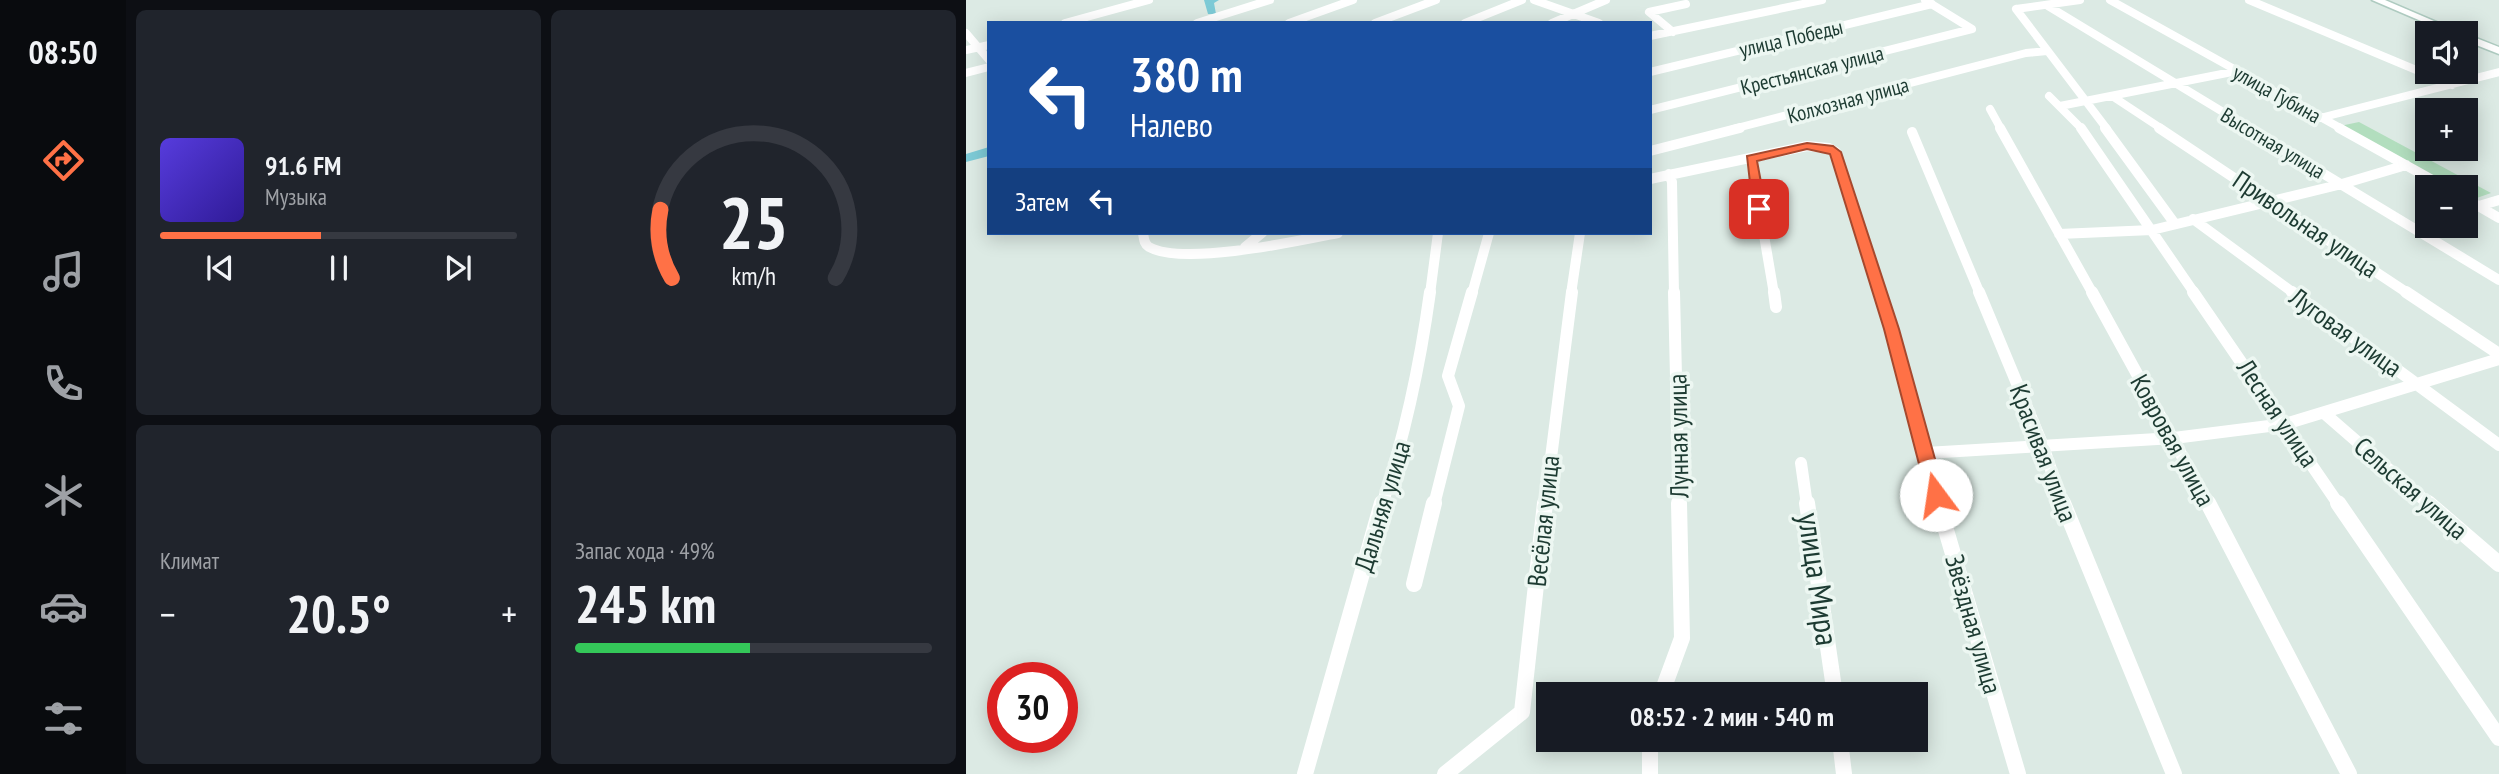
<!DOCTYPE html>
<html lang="ru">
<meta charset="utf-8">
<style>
body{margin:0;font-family:"PT Sans Narrow",sans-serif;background:#20242c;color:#f1f3f6;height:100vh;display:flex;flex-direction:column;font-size:26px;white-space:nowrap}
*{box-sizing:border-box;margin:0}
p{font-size:23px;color:#9ea1a6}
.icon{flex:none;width:38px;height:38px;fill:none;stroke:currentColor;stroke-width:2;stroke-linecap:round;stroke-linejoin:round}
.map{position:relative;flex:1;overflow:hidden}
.panel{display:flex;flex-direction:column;gap:10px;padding:10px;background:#0d0f14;width:840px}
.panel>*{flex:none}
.guide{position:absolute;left:21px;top:21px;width:665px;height:214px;border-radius:0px;box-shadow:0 4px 18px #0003;background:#1a4fa0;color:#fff;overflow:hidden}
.tools{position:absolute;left:1449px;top:21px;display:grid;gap:14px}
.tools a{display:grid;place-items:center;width:63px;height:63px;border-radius:0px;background:#171b24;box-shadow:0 4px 18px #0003;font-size:35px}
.speed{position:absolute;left:21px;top:662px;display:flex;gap:14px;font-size:35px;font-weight:700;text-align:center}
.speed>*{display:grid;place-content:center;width:91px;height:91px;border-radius:50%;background:#171b24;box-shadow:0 4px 18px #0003;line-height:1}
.speed .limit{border:10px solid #d22;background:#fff;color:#111}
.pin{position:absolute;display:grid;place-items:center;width:60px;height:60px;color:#fff;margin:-30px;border-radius:14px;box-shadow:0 4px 10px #0006}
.me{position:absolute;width:77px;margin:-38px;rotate:346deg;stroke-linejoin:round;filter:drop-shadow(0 0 5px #0008)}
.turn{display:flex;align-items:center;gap:24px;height:147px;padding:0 28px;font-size:32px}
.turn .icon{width:91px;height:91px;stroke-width:2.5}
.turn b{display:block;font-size:49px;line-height:60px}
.then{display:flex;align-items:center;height:66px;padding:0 28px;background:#0003;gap:14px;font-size:26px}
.big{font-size:52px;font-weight:700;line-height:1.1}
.panel .card{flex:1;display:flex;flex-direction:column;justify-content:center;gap:10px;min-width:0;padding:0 24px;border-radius:10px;background:#20242c}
.panel .dial{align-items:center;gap:0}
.dial svg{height:182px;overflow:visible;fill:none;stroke:#363941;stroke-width:7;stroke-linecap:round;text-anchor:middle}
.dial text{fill:#f1f3f6;stroke:none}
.song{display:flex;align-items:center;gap:21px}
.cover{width:84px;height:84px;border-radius:10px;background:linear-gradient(135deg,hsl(250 70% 55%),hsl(250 70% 35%))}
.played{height:7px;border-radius:4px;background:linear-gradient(90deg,#ff7146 45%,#363941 45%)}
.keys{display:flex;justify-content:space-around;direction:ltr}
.heat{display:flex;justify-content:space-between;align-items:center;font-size:38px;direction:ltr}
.charge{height:10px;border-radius:5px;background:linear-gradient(90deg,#34c759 49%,#363941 0)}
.panel .tiles{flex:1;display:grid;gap:10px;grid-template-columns:repeat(2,1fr)}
.trip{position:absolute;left:570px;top:682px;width:392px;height:70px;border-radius:0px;background:#171b24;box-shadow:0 4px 18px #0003;font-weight:700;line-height:70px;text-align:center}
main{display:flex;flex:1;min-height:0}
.tab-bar{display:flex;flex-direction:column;width:126px;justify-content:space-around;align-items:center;background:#090b0e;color:#9ea1a6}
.tab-bar .icon{width:49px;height:49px}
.tab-bar .current{color:#ff7146}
.tab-bar b{font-size:32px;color:#f1f3f6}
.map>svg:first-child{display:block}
.green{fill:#b2debe}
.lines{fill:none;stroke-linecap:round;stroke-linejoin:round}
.river{fill:#7dcad6;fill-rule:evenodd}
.secondary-casing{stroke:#aecbc0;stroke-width:3}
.street-far3{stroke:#fff;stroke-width:8}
.street-far2{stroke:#fff;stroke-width:10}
.street-far1{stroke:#fff;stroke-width:12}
.street{stroke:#fff;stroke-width:16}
.secondary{fill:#fff;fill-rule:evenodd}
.route{fill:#ff7146;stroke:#a6492e;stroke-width:2}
.labels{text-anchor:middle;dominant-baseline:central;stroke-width:7;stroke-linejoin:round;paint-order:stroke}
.far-street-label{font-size:21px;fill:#1d3b32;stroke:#edf7f2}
.street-label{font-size:26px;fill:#1d3b32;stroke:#edf7f2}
.near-street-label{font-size:32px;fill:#1d3b32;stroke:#edf7f2}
</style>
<main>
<nav class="tab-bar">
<b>08:50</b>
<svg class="icon current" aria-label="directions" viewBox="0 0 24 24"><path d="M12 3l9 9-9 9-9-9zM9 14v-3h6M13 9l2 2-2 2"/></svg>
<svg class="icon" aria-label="music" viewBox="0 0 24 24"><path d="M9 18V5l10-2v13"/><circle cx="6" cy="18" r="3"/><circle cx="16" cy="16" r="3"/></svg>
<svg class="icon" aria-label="phone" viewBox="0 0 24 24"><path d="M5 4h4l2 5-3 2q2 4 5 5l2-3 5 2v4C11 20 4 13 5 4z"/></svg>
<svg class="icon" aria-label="climate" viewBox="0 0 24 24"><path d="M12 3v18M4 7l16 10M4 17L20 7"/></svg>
<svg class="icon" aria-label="car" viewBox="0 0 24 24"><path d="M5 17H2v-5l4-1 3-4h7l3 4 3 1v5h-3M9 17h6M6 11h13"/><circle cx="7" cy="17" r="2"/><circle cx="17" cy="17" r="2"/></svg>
<svg class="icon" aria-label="filters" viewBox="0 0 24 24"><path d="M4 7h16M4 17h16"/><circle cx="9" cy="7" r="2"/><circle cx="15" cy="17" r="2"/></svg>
</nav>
<section class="panel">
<div class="tiles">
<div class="card">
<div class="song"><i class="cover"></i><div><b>91.6 FM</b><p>Музыка</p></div></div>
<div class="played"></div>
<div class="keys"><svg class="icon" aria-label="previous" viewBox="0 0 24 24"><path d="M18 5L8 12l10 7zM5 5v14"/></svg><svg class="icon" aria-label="pause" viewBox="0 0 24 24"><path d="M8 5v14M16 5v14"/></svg><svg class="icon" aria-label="next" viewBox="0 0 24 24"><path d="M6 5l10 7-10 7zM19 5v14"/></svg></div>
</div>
<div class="card dial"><svg viewBox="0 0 100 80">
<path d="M14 69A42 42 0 1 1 86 69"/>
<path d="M14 69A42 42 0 0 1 9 39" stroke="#ff7146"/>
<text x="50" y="56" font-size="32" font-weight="700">25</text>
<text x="50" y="72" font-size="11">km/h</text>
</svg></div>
<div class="card"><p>Климат</p>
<div class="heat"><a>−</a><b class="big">20.5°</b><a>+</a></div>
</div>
<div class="card"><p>Запас хода · 49%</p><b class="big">245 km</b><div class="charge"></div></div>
</div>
</section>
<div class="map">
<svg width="1533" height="774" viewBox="0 0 1533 774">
<rect width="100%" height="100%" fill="#dceae4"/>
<path class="green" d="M1393 122 1525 193 1505 200 1500 197V187H1483L1374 126Z"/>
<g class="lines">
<path class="river" d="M238 0H253L248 3 250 14H242Z
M23 147V156L0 162V154Z"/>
<defs>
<path id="secondary" d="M1406 0H1419L1496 33H1483Z
M1500 34 1533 47V54L1500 41Z"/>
</defs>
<use href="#secondary" class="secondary-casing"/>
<path class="street-far3" d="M568 0 633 23
M1144 0 1376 129
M1283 0 1486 85
M1082 6 1285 129
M1050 9 1141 129
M1050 9 1114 0
M99 23 183 0
M231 23 304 0
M323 23 387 0
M409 23 470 0
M499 23 556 0
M586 23 640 0
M707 32 683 12 720 4
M0 33 23 60
M684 36 856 0
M0 50 23 45
M684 72 966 4
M0 73 23 67
M1083 96 1116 129
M1146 96 1196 129
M1094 106 1271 71
M1024 109 1035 129
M684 110 1006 29 959 0
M1354 118 1533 72
M767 129 1060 53 1081 51"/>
<path class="street-far2" d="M1034 128 1127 294
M1115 128 1229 294
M1139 128 1209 224
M1193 128 1443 294
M1282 128 1533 280
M1373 128 1479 187
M946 132 1014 294
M684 151 774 128
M785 159 808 294
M703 174 706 182 708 294
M684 179 841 146 863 148 870 152 914 294
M1500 199 1533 218
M1513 206 1533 200
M1227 219 1329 294
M177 233C178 239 178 244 183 247 217 266 332 241 372 233
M1093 234 1186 230 1376 184 1440 165
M279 247 296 233
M464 294 472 233
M506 294 523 233
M605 294 614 233"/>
<path class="street-far1" d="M708 292 713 505
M808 292 810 307
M914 292 973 505
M1013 292 1077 446 1097 505
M1126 292 1243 505
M1227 292 1373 505
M1326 292 1533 445
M1440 292 1533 354
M1358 413 1464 505
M960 453 1208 438 1319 424 1533 359
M835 463 841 505
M416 505C439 435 454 365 464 292
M468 505 493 406 482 376 506 292
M579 505 606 292"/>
<path class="street" d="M841 503 869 695
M972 503 1052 774
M1097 503 1208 774
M1242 503 1383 774
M1372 503 1533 738
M1462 503 1533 564
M448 584 468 503
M695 695 716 638 713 503
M684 740V774
M874 740 878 774
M339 774 416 503
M479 774 556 712 579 503"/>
<use href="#secondary" class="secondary"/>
</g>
<path class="route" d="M841 143 867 146 875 152 933 329 979 495 976 500H963L961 495 918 329 864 154 841 149 791 161 800 209 793 213 787 209 781 156Z"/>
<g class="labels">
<g class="far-street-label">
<text transform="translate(825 38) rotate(-13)">улица Победы</text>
<text transform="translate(846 70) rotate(-14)">Крестьянская улица</text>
<text transform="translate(1311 94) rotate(29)">улица Губина</text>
<text transform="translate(882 100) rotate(-15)">Колхозная улица</text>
<text transform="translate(1307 143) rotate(31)">Высотная улица</text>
</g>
<g class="street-label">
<text transform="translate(1340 224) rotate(34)">Привольная улица</text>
<text transform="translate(1380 332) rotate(36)">Луговая улица</text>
<text transform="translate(1312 413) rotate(56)">Лесная улица</text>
<text transform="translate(712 436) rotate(-91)">Лунная улица</text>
<text transform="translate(1207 440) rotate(61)">Ковровая улица</text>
<text transform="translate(1078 453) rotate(69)">Красивая улица</text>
<text transform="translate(1445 488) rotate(41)">Сельская улица</text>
<text transform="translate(416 506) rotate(-73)">Дальняя улица</text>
<text transform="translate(577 521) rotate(-84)">Весёлая улица</text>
<text transform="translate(1008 624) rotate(74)">Звёздная улица</text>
</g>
<g class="near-street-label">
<text transform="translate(853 579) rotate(82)">улица Мира</text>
</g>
</g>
</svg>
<div class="tools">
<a><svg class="icon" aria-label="sound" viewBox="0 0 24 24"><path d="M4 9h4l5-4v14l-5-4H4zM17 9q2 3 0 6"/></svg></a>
<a>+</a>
<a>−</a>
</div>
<div class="speed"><div class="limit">30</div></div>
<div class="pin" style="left:793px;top:209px;background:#d93025"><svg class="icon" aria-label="arrive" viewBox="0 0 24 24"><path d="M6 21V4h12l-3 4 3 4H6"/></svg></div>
<svg class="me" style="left:970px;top:495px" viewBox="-20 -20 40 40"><circle r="19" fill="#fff"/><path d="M0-13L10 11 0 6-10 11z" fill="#ff7146"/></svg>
<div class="trip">08:52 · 2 мин · 540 m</div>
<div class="guide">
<div class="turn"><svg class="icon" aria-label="left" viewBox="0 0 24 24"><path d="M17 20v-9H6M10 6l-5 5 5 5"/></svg><div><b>380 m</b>Налево</div></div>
<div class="then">Затем<svg class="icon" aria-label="left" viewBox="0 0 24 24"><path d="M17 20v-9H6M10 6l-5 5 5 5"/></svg></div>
</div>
</div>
</main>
